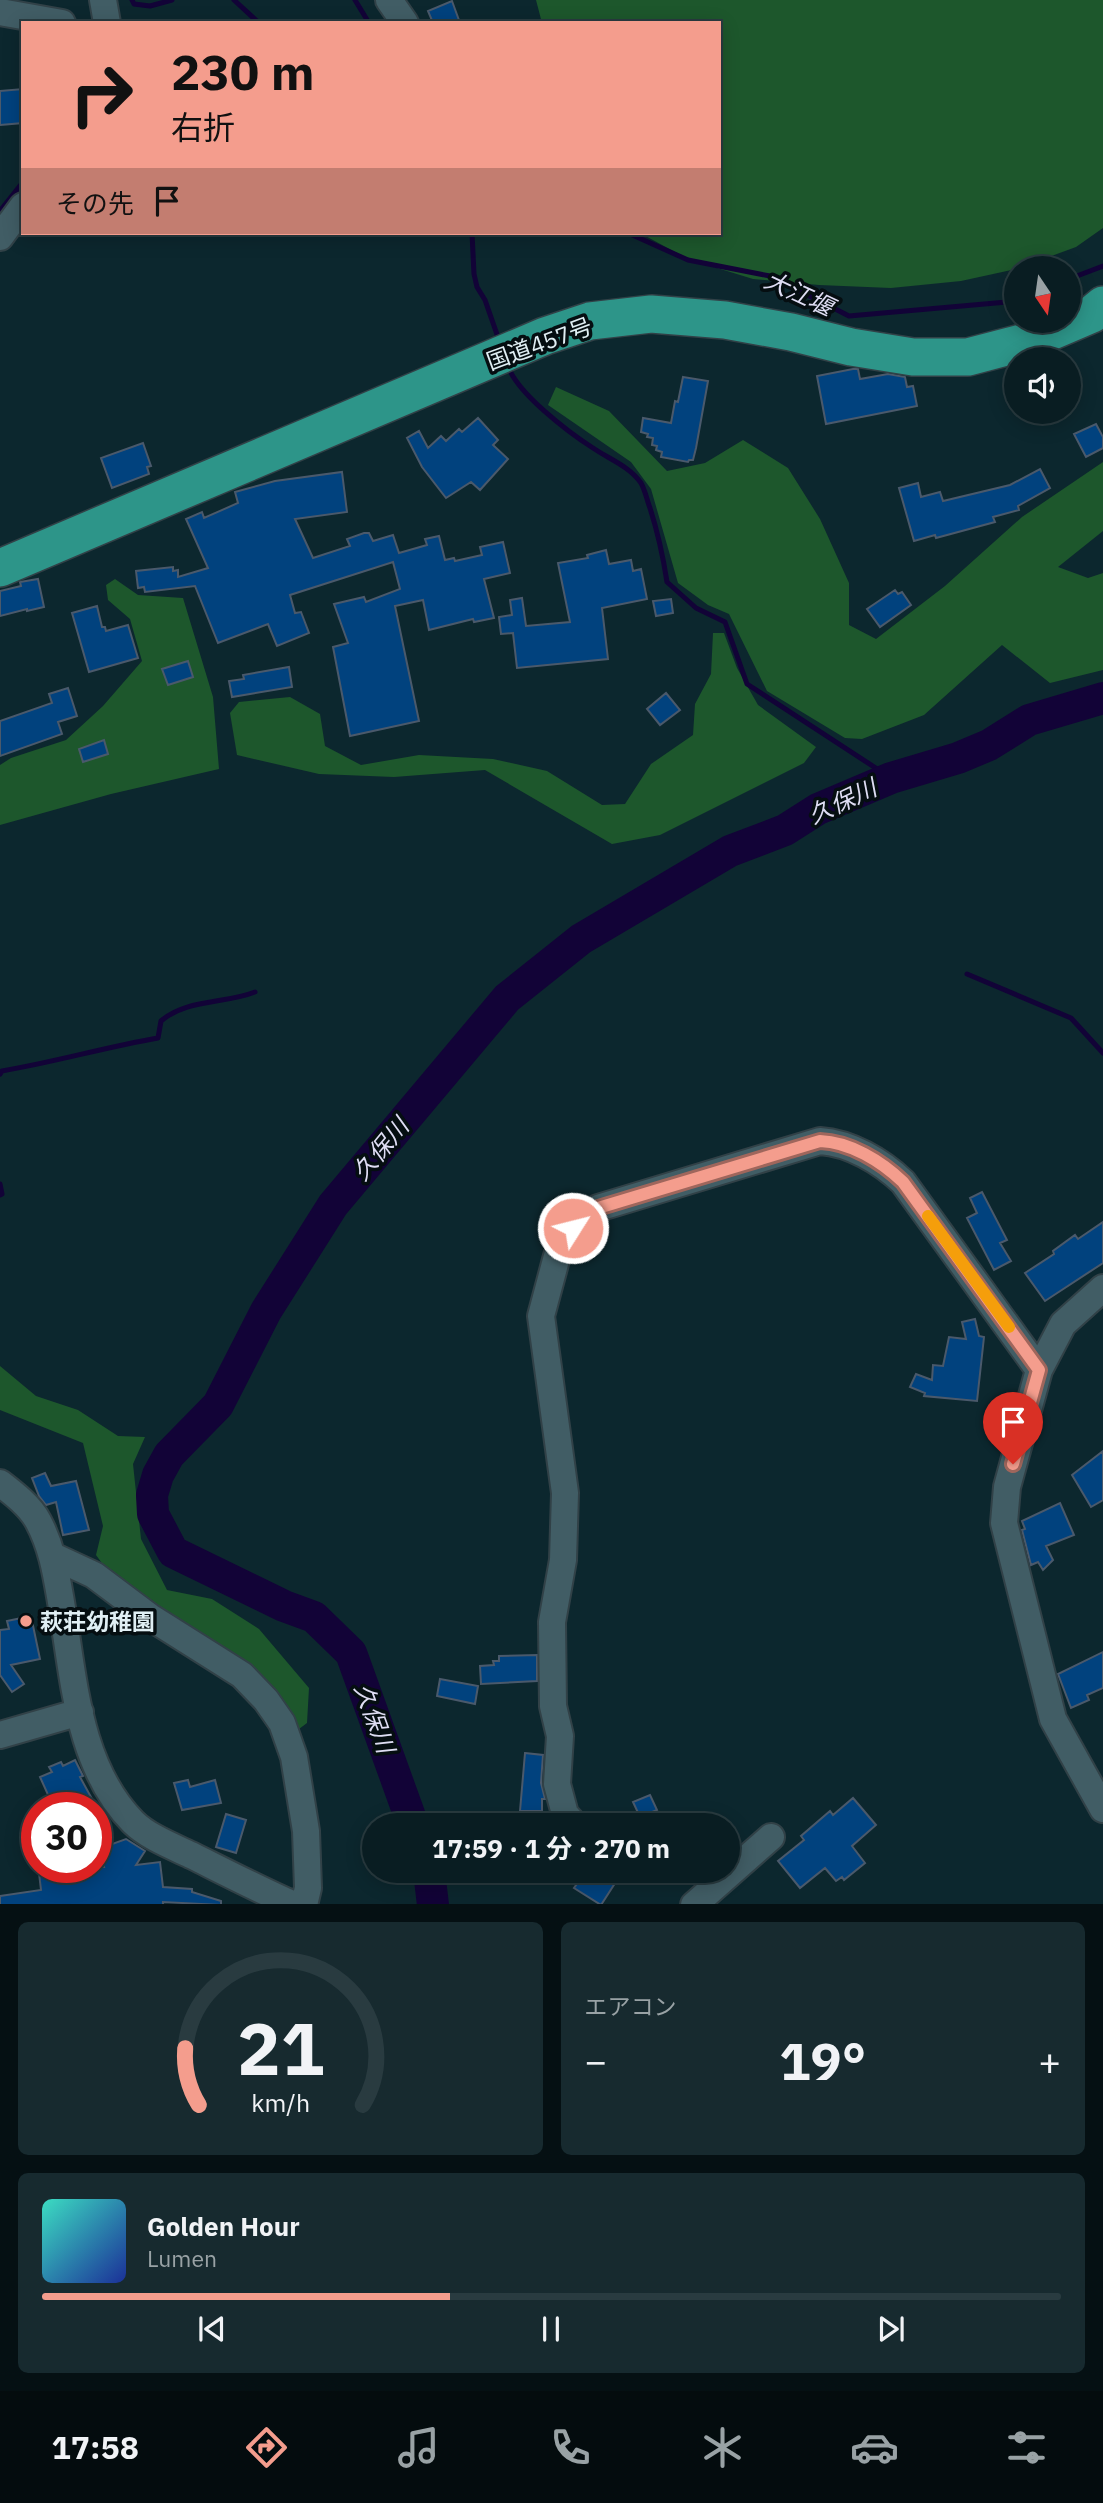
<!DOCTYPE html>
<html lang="ja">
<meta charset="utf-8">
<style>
body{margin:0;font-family:"IBM Plex Sans","Noto Sans JP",sans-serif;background:#172a2f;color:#f1f3f6;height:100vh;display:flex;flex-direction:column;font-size:26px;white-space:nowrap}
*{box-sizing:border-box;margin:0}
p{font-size:23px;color:#99a2a5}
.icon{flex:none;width:38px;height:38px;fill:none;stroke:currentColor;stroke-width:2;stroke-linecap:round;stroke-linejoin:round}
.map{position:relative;height:1904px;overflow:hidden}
.drawer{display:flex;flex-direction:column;gap:18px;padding:18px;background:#051013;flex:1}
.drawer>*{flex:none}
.top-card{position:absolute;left:21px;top:21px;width:700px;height:214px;border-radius:0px;box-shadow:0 4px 18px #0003,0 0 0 2px #293b40;background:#f49d8d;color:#111;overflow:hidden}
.needle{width:46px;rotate:167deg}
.tools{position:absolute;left:1004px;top:256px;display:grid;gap:14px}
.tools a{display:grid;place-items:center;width:77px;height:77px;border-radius:50%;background:#091d22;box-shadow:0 4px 18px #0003,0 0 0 2px #293b40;font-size:35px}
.speed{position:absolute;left:21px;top:1792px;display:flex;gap:14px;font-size:35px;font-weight:700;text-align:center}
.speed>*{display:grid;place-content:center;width:91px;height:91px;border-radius:50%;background:#091d22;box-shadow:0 4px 18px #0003,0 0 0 2px #293b40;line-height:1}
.speed .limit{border:10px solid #d22;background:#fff;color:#111}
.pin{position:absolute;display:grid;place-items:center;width:60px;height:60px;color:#fff;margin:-72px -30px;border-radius:50% 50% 50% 0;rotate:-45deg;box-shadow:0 0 7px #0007}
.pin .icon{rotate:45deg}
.me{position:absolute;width:77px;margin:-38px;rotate:54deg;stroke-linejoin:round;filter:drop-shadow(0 0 5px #0008)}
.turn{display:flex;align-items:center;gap:24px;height:147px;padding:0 35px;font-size:32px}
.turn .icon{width:91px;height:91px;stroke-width:2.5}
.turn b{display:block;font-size:49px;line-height:60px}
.then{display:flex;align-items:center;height:66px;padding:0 35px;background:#0003;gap:14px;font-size:26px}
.big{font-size:52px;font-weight:700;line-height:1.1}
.drawer .tile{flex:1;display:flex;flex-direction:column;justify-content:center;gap:10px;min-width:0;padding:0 24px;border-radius:10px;background:#172a2f}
.drawer .dial{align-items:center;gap:0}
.dial svg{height:182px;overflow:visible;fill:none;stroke:#293b40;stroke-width:7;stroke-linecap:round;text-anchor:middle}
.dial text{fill:#f1f3f6;stroke:none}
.song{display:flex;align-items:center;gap:21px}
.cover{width:84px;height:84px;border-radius:10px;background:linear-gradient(135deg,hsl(170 70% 55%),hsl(230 70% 35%))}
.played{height:7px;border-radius:4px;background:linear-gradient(90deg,#f49d8d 40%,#293b40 40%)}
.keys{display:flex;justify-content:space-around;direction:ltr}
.heat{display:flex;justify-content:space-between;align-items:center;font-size:38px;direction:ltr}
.drawer .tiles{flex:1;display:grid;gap:18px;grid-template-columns:1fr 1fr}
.tile:last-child{grid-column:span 2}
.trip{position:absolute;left:362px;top:1813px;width:378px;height:70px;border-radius:35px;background:#091d22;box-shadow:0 4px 18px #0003,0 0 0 2px #293b40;font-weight:700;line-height:70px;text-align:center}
.dock{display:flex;height:112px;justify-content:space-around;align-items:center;background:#040c0e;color:#99a2a5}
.dock .icon{width:49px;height:49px}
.dock .on{color:#f49d8d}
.dock b{font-size:32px;color:#f1f3f6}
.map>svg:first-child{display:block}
.forest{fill:#1d572c}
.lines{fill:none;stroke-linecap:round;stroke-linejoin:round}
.stream{stroke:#120337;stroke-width:5}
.river{stroke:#120337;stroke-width:32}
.building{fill:#01427e;stroke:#4a596b;stroke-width:2}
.minor-casing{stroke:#314147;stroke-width:30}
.highway-casing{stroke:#314147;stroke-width:40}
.minor{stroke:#415d65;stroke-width:26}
.highway{stroke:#2d9589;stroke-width:37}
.route-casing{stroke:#9f665c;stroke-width:18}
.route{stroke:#f49d8d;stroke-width:12}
.slow{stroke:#f59e0b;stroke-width:12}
.poi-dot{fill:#f49d8d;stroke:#050e11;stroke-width:2.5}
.labels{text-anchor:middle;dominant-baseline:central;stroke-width:7;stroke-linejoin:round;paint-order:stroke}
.street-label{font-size:23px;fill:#e0eff4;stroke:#050e11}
.poi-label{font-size:23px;font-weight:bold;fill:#e0eff4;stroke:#050e11;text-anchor:start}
.water-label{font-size:24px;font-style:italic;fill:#deddf3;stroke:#050e11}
</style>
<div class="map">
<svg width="1103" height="1905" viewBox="0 0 1103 1905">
<rect width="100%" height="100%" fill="#0c272e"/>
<path class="forest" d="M536 0H1103V228L1076 247 1016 269 961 281 891 288 819 285 753 279 688 259 640 233H719V23H542Z
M556 387 609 411 667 471 705 463 743 440 788 468 820 519 849 583V625L876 639 945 586 1022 517 1103 462V531L1058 567 1088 578 1103 573V670L1050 683 1002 645 924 715 862 739 845 738 767 691 729 614 708 605 678 583 651 489 631 462 548 405Z
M115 579 138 595 183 598 213 697 219 769 111 794 0 825V765L11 758 66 740 103 706 142 661 130 619 108 600 106 585Z
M713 633H724L737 668 758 705 816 747 804 763 660 835 612 844 485 770 394 777 319 774 237 755 230 713 239 702 290 697 320 714 325 746 361 765 419 755 493 759 547 771 602 805 625 804 651 764 693 735 695 704 711 674Z
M0 1366 36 1396 78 1410 118 1436 145 1437 133 1464 141 1539 167 1590 212 1599 259 1629 309 1688 307 1723 295 1732 114 1580 96 1555 103 1526 83 1443 0 1410Z"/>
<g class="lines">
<path class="stream" d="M132 0 134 4 150 6 172 0
M234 0 259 23
M355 0 369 23
M0 211 23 182
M472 233 474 274 477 287 485 300 500 343
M628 233 688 260 770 276 849 316 1007 302 1017 298
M1069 279 1103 266
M508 366C517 393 568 432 593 448 609 459 629 466 641 483 645 490 647 500 650 508 658 533 663 556 667 582L696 608 725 622 747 684 891 778
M967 974 1071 1018 1103 1053
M0 1074 2 1071C55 1062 106 1047 158 1038L161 1021C186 999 225 1004 255 992
M0 1184 2 1194 0 1195"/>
<path class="river" d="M413 1825 351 1653 314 1617 284 1606 173 1552 153 1514 152 1495 158 1475 169 1455 218 1405 266 1311 333 1205 507 998 581 939 730 851 785 830 818 809 891 778 958 758 989 745 1029 720 1103 698
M429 1871 433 1905"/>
</g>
<path class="building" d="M452 1 460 23H433L428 11Z
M23 89V123L0 125V91Z
M853 369H858L860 379 888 374 905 377 907 387 913 386 917 406 826 424 817 376Z
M683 377 708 381 696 448 693 460H689L688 462 661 457 662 452 656 450 657 446 652 445 653 438 647 437 648 434 641 432 643 418 671 423 675 401 678 402Z
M478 418 498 440 493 445 508 459 480 490 471 482 446 498 422 467 407 438 419 431 428 448 441 436 446 441 459 429 462 432Z
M1096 424 1103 437V448L1086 457 1074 434Z
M143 443 151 466 147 467 149 474 112 488 101 458Z
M1040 469 1050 488 1018 506 1019 510 993 517 995 522 936 538 935 535 914 541 899 488 918 483 921 497 940 492 943 501 1010 485Z
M342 472 347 512 295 519 313 558 350 546 347 539 364 533H369L373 541 393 535 399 553 427 545 425 539 439 536 445 560 454 558 455 561 482 555 480 547 503 542 510 573 484 579 494 618 474 622 473 619 429 630 423 600 395 606 419 721 350 736 333 647 348 643 334 604 364 597 366 602 400 589 393 562 290 595 295 613 301 612 309 633 277 646 268 624 218 643 195 586 145 592 144 587 138 588 136 571 173 567V571L178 570V577L208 568 186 519 202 512 204 518 238 503 235 492 275 481Z
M606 550 609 564 631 560 633 571 641 569 647 599 602 608 608 659 517 668 513 633 501 634 499 617 512 615 510 600 522 598 526 626 570 622 558 563 588 558 587 555Z
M38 579 44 607 27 611V609L0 616V591L21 586 20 582Z
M895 590 898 594 902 592 911 605 880 627 867 609Z
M671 599 673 613 656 616 653 601Z
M97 606 102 627H105L106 631 128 625 138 658 89 672 72 613Z
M188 661 193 677 168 685 162 669Z
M289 667 292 687 232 697 229 681 244 679 243 675Z
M68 688 77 716 58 722 62 734 0 756V721L52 703 49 694Z
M666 693 680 710 660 725 647 709Z
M104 740 108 754 83 762 79 749Z
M982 1192 1007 1240 1000 1243 1011 1261 994 1270 967 1218 977 1213 970 1198Z
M1103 1222V1263L1045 1301 1025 1273 1054 1254 1053 1251 1075 1235 1078 1239Z
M975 1319 979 1336 984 1337 977 1401 924 1396 925 1393 910 1387 916 1374 932 1380 933 1365 943 1366 949 1337 966 1339 962 1322Z
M1103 1451V1500L1091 1507 1072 1475Z
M45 1473 51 1486 76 1481 89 1530 63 1535 56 1502 46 1505 39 1496 32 1478Z
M1060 1503 1074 1535 1046 1546 1053 1560 1043 1570 1038 1562 1031 1565 1022 1530 1025 1529 1022 1521Z
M31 1616 40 1659 11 1665 24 1684 12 1692 0 1675V1630L9 1629 7 1621Z
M1103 1652V1688L1087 1695 1089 1700 1071 1708 1058 1674Z
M537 1655V1681L481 1684 480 1666 494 1665 493 1661H499V1656Z
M440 1679 478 1686 475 1704 437 1696Z
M525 1753 543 1755 541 1783 545 1799H542V1811H520Z
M75 1760 83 1776 80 1777 97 1808H54L40 1777 52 1772 49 1767 61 1762 63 1766Z
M188 1780 190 1787 215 1780 221 1803 182 1810 174 1783Z
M650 1795 657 1810 640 1817 633 1802Z
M853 1798 876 1825 852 1846 865 1863 844 1880 842 1877 836 1881 825 1868 800 1888 778 1861 804 1840 801 1836 830 1811 833 1815Z
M226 1814 246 1820 236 1853 216 1847Z
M126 1839 145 1851 136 1865 160 1862 163 1887 192 1889V1892L221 1901V1905L163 1902V1905H0V1896L41 1890 39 1873 54 1871 53 1867H104L98 1849Z
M600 1871H609L619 1877 601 1905 574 1888 584 1874 593 1880Z"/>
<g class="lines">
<defs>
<path id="minor" d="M103 0 107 23
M389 0 405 23
M0 12 62 23
M0 237 23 206
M1103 1288 1063 1324 1039 1370 1007 1487 1004 1523 1053 1719 1103 1809
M0 1483C13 1493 30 1506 38 1521 52 1547 56 1573 61 1602 74 1677 77 1765 133 1822 148 1837 174 1847 193 1856 227 1873 260 1890 294 1905
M53 1556 94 1575 150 1617 242 1675 266 1700 282 1723 294 1757 306 1831 308 1888 304 1905
M0 1735 80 1712
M575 1825 565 1814 557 1784 560 1736 553 1706 552 1622 563 1560 565 1493 541 1316 557 1256 564 1242 573 1228 598 1208 820 1141C850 1143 881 1161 903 1182L1039 1370
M694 1905 771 1837"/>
<path id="highway" d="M0 568 545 336 590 321 651 314 725 320 791 332 851 347 913 357H968L1029 341 1092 314 1103 305"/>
</defs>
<use href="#minor" class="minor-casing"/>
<use href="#highway" class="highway-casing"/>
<use href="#minor" class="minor"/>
<use href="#highway" class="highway"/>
</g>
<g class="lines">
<defs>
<path id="route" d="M573 1228 598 1208 820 1141C850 1142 881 1161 903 1182L1039 1370 1013 1464"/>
</defs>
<use href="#route" class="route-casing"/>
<use href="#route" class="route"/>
<path class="slow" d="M928 1216 1009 1327"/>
</g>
<circle class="poi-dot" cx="26" cy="1621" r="7"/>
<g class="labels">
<g class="street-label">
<text transform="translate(539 343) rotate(-20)">国道457号</text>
</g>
<g class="poi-label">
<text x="40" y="1621">萩荘幼稚園</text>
</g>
<g class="water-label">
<text transform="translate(799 293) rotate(25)">大江堰</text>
<text transform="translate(842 801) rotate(-25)">久保川</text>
<text transform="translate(380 1149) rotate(-50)">久保川</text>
<text transform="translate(375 1718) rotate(70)">久保川</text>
</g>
</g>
</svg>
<div class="tools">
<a><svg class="needle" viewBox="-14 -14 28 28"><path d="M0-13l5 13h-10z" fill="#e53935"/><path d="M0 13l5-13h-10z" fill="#99a2a5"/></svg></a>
<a><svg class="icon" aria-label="sound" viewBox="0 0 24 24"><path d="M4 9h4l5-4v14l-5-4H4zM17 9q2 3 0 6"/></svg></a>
</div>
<div class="speed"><div class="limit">30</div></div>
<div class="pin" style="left:1013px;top:1464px;background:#d93025"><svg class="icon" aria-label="arrive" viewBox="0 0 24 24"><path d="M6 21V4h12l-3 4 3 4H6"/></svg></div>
<svg class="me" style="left:573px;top:1228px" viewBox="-20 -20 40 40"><circle r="17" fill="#f49d8d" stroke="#fff" stroke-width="3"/><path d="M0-11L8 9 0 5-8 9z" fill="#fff"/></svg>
<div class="trip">17:59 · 1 分 · 270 m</div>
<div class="top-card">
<div class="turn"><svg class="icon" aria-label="right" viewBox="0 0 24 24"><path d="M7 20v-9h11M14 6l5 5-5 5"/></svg><div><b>230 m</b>右折</div></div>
<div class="then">その先<svg class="icon" aria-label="arrive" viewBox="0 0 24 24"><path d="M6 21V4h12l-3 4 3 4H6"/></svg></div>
</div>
</div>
<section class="drawer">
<div class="tiles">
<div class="tile dial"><svg viewBox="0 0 100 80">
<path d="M14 69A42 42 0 1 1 86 69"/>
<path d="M14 69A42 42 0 0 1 8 44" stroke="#f49d8d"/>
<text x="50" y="56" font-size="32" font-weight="700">21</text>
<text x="50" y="72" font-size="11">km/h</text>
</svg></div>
<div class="tile"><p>エアコン</p>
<div class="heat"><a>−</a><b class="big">19°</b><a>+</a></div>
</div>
<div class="tile">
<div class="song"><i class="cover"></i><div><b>Golden Hour</b><p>Lumen</p></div></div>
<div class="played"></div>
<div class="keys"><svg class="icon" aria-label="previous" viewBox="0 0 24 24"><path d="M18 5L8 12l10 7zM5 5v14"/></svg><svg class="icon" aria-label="pause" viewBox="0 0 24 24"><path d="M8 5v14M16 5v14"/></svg><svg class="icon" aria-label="next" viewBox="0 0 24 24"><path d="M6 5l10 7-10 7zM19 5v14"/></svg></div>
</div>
</div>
</section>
<nav class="dock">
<b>17:58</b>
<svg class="icon on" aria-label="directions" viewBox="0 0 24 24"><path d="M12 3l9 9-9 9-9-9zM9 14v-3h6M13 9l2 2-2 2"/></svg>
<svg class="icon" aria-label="music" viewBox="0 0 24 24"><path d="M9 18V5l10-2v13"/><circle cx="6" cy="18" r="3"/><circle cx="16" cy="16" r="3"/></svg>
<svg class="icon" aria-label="phone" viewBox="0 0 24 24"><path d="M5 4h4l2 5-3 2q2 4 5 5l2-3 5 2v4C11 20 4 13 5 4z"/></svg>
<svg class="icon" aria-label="climate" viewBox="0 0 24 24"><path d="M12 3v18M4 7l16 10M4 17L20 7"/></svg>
<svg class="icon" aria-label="car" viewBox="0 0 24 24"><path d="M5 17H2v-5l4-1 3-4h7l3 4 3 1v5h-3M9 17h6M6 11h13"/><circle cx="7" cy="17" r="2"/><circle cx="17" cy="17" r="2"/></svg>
<svg class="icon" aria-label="filters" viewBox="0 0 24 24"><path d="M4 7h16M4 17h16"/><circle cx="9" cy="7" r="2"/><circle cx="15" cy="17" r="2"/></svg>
</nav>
